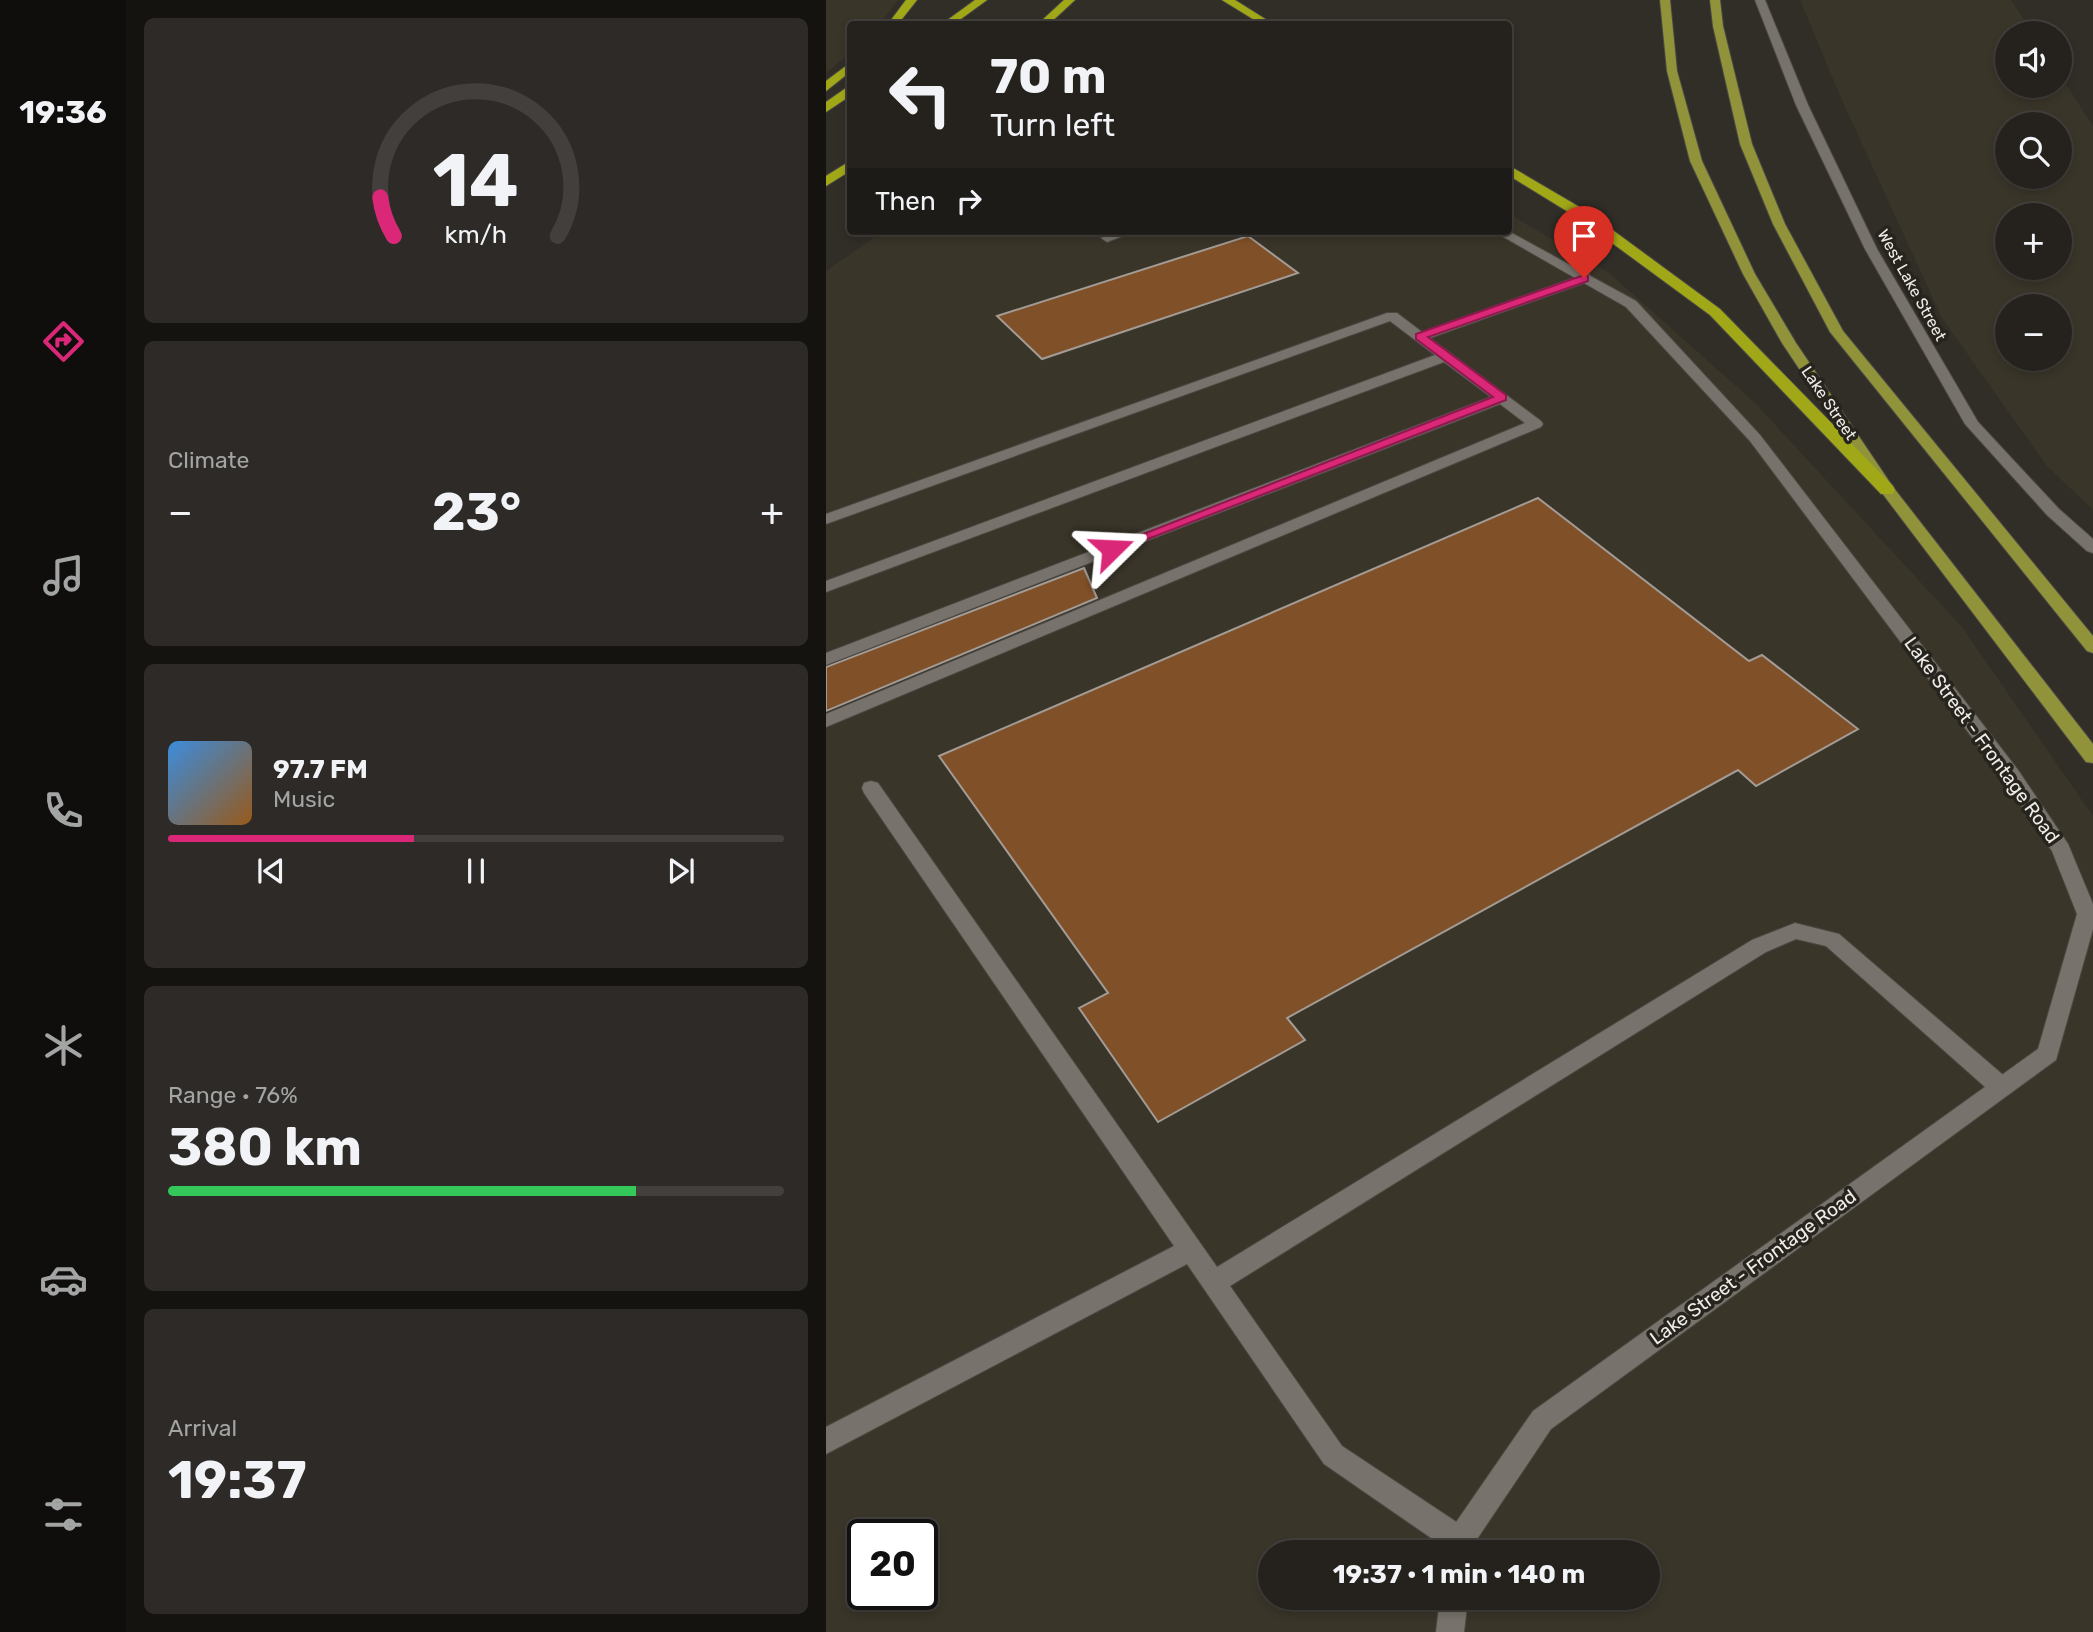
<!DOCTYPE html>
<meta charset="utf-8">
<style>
body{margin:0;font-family:Rubik,sans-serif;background:#2d2a27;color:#f1f3f6;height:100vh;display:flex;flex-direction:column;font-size:26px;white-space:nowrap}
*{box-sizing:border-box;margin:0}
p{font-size:23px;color:#a3a4a4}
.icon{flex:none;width:38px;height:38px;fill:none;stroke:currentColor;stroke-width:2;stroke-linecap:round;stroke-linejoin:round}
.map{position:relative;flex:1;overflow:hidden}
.details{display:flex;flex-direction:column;gap:18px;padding:18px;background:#141310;width:700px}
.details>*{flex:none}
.top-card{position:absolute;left:21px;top:21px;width:665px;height:214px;border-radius:7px;box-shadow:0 4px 10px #0003,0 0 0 2px #423f3c;background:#25221e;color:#f1f3f6;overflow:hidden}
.tools{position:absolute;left:1169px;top:21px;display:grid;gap:14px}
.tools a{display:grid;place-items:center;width:77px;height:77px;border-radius:50%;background:#25221e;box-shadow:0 4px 10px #0003,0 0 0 2px #423f3c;font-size:35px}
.speed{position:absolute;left:21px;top:1519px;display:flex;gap:14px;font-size:35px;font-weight:700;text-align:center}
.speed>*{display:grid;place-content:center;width:91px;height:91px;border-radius:50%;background:#25221e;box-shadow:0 4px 10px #0003,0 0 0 2px #423f3c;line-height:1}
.speed .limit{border:4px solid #111;border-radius:10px;background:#fff;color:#111}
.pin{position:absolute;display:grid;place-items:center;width:60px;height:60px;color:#fff;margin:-72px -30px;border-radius:50% 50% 50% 0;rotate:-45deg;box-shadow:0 0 7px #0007}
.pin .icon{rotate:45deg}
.me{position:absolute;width:77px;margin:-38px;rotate:69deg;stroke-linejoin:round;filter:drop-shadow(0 0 5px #0008)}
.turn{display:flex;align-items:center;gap:24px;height:147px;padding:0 28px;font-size:32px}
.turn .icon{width:91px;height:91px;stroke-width:2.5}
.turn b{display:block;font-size:49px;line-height:60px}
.then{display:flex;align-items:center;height:66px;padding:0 28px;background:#0003;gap:14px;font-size:26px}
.big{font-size:52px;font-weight:700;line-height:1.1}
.details .tile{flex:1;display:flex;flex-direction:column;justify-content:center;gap:10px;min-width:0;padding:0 24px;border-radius:10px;background:#2d2a27}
.details .dial{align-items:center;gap:0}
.dial svg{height:182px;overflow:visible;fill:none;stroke:#423f3c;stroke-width:7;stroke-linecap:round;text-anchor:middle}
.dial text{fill:#f1f3f6;stroke:none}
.song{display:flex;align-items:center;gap:21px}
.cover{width:84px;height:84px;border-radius:10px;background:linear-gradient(135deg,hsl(210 70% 55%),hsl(30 70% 35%))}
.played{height:7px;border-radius:4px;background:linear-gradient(90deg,#db2777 40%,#423f3c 40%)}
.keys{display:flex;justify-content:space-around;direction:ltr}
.heat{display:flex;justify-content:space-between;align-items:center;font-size:38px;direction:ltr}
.charge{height:10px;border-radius:5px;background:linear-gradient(90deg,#34c759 76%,#423f3c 0)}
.trip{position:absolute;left:432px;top:1540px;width:402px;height:70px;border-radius:35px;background:#25221e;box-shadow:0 4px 10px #0003,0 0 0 2px #423f3c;font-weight:700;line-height:70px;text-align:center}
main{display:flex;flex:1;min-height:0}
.menu{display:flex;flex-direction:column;width:126px;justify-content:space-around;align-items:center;background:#0f0e0c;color:#a3a4a4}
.menu .icon{width:49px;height:49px}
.menu .on{color:#db2777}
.menu b{font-size:32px;color:#f1f3f6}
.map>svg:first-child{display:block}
.built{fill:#3a3529;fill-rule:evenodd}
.building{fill:#805129;stroke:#a29b96;stroke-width:2}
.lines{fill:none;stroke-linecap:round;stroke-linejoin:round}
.service-casing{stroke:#4c4945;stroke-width:2}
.minor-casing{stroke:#4c4945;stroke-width:2}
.primary-casing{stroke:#4c4945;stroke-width:2}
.motorway-casing{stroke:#4c4945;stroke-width:2}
.service{fill:#77736c;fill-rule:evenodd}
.minor{fill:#77736c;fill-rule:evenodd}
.primary{fill:#909339;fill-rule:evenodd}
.motorway{fill:#a1a817;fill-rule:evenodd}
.route{fill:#db2777;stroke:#8e194d;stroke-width:2}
.labels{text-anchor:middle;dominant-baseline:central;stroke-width:7;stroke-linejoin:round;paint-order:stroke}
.far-street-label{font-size:16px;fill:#eeece8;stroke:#27241e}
.street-label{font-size:19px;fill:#eeece8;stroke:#27241e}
</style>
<main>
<nav class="menu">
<b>19:36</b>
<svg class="icon on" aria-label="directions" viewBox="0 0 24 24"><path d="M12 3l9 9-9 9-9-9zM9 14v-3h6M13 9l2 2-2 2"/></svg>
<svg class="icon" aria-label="music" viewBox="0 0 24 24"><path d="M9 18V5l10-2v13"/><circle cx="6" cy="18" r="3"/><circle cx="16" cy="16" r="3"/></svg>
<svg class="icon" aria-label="phone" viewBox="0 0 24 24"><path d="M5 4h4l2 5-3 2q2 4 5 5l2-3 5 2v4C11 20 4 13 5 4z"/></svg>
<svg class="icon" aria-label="climate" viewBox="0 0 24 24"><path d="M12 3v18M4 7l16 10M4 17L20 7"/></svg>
<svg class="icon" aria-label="car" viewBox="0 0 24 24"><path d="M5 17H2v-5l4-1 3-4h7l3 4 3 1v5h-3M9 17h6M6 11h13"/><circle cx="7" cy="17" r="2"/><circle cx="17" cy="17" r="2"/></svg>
<svg class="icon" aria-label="filters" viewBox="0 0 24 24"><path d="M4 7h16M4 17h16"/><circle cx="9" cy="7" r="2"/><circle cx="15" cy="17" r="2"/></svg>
</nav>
<section class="details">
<div class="tile dial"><svg viewBox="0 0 100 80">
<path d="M14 69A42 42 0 1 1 86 69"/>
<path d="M14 69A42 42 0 0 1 8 52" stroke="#db2777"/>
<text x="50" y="56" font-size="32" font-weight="700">14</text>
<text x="50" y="72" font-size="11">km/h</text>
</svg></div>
<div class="tile"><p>Climate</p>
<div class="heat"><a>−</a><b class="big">23°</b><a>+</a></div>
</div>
<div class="tile">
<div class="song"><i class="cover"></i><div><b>97.7 FM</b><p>Music</p></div></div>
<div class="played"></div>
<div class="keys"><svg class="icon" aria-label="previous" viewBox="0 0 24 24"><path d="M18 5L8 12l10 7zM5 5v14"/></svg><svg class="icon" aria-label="pause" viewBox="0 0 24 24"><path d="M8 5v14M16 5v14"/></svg><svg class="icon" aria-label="next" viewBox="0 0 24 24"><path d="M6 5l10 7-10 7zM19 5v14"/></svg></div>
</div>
<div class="tile"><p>Range · 76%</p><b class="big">380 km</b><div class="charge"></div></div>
<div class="tile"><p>Arrival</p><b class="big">19:37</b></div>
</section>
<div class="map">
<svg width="1267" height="1632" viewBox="0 0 1267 1632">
<rect width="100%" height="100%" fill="#312e28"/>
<path class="built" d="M0 0H72L54 24H24V53L0 73Z
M974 0H1185L1207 33H1181V86H1234V75L1267 126V510L1221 466 1116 318 1015 98ZM1181 124H1234V177H1181ZM1181 215H1234V268H1181ZM1181 306H1234V359H1181Z
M683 214 782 272 929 403 1136 627 1267 816V1632H0V271L57 231H682ZM37 1535H96V1594H37ZM444 1552H822V1598H444Z"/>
<path class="building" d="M422 236 472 273 216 359 171 316Z
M712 498 923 661 936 655 1032 729 930 786 912 770 461 1018 479 1040 332 1122 253 1008 282 993 113 756Z
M258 568 271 598 0 711V667Z"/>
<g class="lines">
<defs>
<path id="service" d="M291 231H310L281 242 275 238Z
M759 274 764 275V281L604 338 715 421 717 424 715 427 0 727V714L699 423 674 404 0 665V653L665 397 618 362 0 592V581L609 355 564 321 0 524V514L561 313H571L596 332Z
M45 781 52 783 391 1267 926 940 969 923 1013 934 1183 1080 1186 1087 1183 1094 1175 1096 1167 1094 1000 946 970 939 940 952 404 1286 516 1446 644 1531 648 1541 644 1551H624L498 1464 361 1264 0 1454V1427L348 1246 38 793 36 788 38 783Z"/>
<path id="minor" d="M929 0H939L982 105 1051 249 1152 422 1233 509 1267 539V553L1261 551 1221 515 1139 424 1039 249 970 105Z
M667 231H682L810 301 934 435 1192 770 1242 844 1267 904V929L1230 1060 725 1429 647 1545V1552H619L624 1531 707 1411 1212 1049 1251 914 1226 851 1178 780 924 441 800 307Z
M614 1598H642L638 1632H610Z"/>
<path id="primary" d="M834 0H844L851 71 876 161 929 274 970 343 1067 487 1267 744V763L1260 762 1056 493 956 343 917 274 864 161 841 71Z
M884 0H894L897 26 926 144 959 224 1017 331 1267 636V653L1261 651 1004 332 947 224 914 144 887 26Z"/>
<path id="motorway" d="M80 0H91L72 24H62Z
M149 0H161L128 24H116Z
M238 0H249L223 24H212Z
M396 0H409L447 24H435Z
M24 63V72L0 91V81Z
M20 88H24V96L0 112V102Z
M24 161V171L0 186V176Z
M682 165 762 212 894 309 1067 486 1069 490 1067 494H1055L884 315 752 218 682 175Z"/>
</defs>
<use href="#service" class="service-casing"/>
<use href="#minor" class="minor-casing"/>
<use href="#primary" class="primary-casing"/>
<use href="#motorway" class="motorway-casing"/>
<use href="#service" class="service"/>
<use href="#minor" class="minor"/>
<use href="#primary" class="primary"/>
<use href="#motorway" class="motorway"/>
</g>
<path class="route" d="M758 275 762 276V281L602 337 680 395V400L291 551 286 553 279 549 667 397 590 339V334Z"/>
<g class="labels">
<g class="far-street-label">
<text transform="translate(1086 285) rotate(61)">West Lake Street</text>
<text transform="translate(1003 403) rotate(56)">Lake Street</text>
</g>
<g class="street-label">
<text transform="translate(1156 740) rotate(54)">Lake Street - Frontage Road</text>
<text transform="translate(927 1267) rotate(-36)">Lake Street - Frontage Road</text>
</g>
</g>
</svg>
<div class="tools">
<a><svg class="icon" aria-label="sound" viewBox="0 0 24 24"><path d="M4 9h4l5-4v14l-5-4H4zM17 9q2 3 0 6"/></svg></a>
<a><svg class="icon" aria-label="search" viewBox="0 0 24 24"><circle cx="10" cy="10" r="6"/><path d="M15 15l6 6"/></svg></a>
<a>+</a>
<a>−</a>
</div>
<div class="speed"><div class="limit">20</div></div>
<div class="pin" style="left:758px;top:278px;background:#d93025"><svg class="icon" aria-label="arrive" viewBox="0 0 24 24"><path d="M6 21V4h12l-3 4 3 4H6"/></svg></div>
<svg class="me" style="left:286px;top:549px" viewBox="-20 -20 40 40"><path d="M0-17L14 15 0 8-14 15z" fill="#db2777" stroke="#fff" stroke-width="4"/></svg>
<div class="trip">19:37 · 1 min · 140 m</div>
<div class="top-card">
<div class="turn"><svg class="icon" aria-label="left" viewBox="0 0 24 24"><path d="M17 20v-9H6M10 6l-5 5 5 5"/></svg><div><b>70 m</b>Turn left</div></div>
<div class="then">Then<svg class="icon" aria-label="right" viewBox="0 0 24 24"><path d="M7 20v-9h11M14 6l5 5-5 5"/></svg></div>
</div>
</div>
</main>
